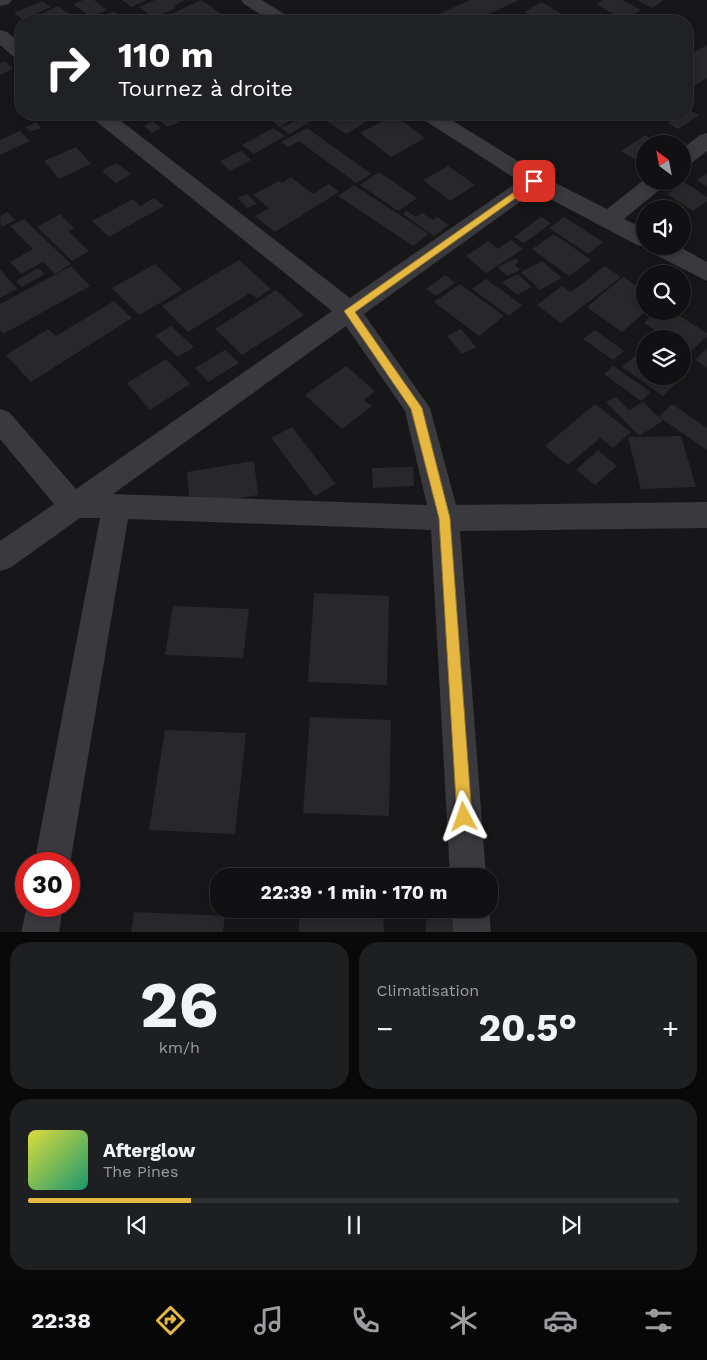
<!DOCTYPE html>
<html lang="fr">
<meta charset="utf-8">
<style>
body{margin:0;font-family:"Work Sans",sans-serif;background:#1e1f21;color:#f1f3f6;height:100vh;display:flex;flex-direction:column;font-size:19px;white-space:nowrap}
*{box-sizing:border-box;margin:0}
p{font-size:16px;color:#9c9da0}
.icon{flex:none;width:28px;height:28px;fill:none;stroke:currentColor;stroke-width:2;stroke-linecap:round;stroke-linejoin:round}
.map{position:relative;height:932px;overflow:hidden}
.panel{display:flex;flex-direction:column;gap:10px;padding:10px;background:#09090a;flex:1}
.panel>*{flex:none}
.banner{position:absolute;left:15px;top:15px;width:678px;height:105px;border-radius:20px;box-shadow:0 2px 8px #0003,0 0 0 1px #303133;background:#202124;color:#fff;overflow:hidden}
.needle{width:32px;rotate:328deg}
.fabs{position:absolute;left:636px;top:135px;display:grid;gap:10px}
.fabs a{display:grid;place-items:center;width:55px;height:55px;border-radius:50%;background:#111113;box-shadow:0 2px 8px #0003,0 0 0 1px #303133;font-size:25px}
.speed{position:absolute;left:15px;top:852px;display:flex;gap:10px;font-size:25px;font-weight:700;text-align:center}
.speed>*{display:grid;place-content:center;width:65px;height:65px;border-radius:50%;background:#111113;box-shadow:0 2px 8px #0003,0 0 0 1px #303133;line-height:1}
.speed .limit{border:8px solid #d22;background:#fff;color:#111}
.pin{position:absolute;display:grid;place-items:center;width:42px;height:42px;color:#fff;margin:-21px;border-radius:10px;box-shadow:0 2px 8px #0006}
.me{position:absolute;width:55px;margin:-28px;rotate:356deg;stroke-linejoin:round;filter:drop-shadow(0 0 4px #0008)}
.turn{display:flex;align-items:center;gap:18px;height:105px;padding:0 20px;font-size:22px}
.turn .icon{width:65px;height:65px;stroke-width:2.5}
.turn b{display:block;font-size:35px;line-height:42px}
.big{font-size:38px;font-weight:700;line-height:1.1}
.panel .tile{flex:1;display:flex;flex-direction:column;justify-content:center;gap:8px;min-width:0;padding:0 18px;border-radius:20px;background:#1e1f21}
.panel .dial{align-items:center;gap:0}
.dial b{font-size:65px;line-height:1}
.song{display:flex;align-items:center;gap:15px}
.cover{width:60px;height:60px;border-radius:8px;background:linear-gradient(135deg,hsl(60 70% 55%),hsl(160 70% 35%))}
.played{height:5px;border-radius:2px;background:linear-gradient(90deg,#e7b841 25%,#303133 25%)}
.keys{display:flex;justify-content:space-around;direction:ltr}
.heat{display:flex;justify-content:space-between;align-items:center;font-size:28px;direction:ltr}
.panel .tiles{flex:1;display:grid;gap:10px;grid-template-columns:1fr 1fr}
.tile:last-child{grid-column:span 2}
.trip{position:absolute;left:210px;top:868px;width:288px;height:50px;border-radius:20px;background:#111113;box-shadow:0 2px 8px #0003,0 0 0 1px #303133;font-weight:700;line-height:50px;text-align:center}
.tab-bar{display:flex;height:80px;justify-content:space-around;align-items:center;background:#070708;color:#9c9da0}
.tab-bar .icon{width:35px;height:35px}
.tab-bar .current{color:#e7b841}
.tab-bar b{font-size:22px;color:#f1f3f6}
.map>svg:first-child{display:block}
.building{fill:#28272a}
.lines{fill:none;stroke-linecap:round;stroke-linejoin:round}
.minor{fill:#39393e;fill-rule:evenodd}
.route{fill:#e7b841;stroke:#96782a}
</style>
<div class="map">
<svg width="707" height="933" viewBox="0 0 707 933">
<rect width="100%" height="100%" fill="#171719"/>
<path class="building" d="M83 0H94L107 10 90 17 73 4Z
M122 0H147L132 7Z
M155 0H185L173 6 176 8 154 18 139 7Z
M201 0 232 21H178L169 15Z
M470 0H519L474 21H423Z
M604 0H622L641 10 624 20 596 4Z
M637 0H664L652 8Z
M42 1 51 7 23 20 14 13Z
M542 2 573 21H540L524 12Z
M58 6 79 20 25 21Z
M114 11 122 17 112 21H93Z
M707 45V78L686 91V57Z
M5 61 13 69 0 75V63Z
M688 109 699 115 678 129 667 123 681 114H686Z
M25 114H50L33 121Z
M200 114H221L206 120Z
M240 114H255L257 115 246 120Z
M262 114H281L291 120 280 127Z
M308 114H324L289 134 281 128Z
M328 114H379L346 134 322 118Z
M173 115 180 122 167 127 160 121Z
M394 115 425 138 391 157 360 133Z
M153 121 161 128 152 133 144 126Z
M37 122 41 128 30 132 26 127Z
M273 128 285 136 254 154 242 145Z
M307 128 371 174 356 183 299 141 288 147 281 142Z
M20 131 30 141 0 155V140Z
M645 135 659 143 645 144V152L634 159 621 151Z
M76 147 91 164 59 179 44 161Z
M241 151 251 160 230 171 220 161Z
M116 163 131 174 116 183 102 171Z
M448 166 475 185 450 201 423 180Z
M379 172 417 198 398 211 360 185Z
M707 173V187L697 180Z
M291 177 313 194 329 184 339 192 275 232 255 216 269 208 253 195 279 181 282 183Z
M684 182 707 197V201L693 211 667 194Z
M354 185 429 234 413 246 338 196Z
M247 194 257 204 247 208 238 198Z
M154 198 164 206 109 237 92 221 133 199 140 206Z
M407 211 416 217 422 213 433 220 437 217 449 225 434 236 403 214Z
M7 212 15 220 1 227 0 216Z
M60 214 74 228 68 231 89 251 72 261 37 227Z
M541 217 551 223 524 243 514 237Z
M564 217 603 242 588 254 549 228Z
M24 219 71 264 55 274 43 262 21 274 10 262 33 249 10 226Z
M554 234 591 260 569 276 532 249Z
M511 240 523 249 486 273 466 256 488 241 498 249Z
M516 258 519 262 515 265 520 270 507 276 498 267Z
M239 260 271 289 257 298 250 293 188 332 162 306Z
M542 261 562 278 540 290 521 272Z
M155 264 182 290 139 315 112 288Z
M71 266 90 286 3 334 0 330V304Z
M605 266 621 277 561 323 537 305 562 286 571 292Z
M38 268 45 274 22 287 16 281Z
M0 269 17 289 0 298Z
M518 274 532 287 517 295 502 282Z
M445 275 455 283 436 296 426 289Z
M623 277 645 291V312L622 332 587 307Z
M486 279 522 305 509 316 472 289Z
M460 284 504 316 479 336 434 302Z
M276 290 304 315 242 355 215 329Z
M114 301 132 318 31 382 6 355 48 329 56 336Z
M656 311H672L707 333V336L690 352 682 347V339H669L644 323Z
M171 326 194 347 178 357 155 336Z
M461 329 476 347 462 354 447 336Z
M595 330 624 351 613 360 583 339Z
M707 348V368L695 360Z
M643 349 645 350V376H684L663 396 622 367Z
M225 350 239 363 208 382 195 368Z
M166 359 190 384 150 410 127 383Z
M346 366 375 391 364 400 372 406 342 429 305 395Z
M613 366 651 392 641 401 604 374Z
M616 397 629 410 643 402 663 421 639 436 606 402Z
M595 404 631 432 613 448 600 438 568 465 545 446Z
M672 404 707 428V450L659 417Z
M292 427 336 484 315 496 271 438Z
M681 436 696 487 641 489 628 437Z
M598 450 617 466 595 485 576 470Z
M254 461 258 495 190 506 187 472Z
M413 467 414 486 373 488 372 468Z
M314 593 389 596 387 685 308 682Z
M173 606 249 609 243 658 165 655Z
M310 717 391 720 389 816 303 813Z
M165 730 246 733 235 834 149 830Z
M299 909H383L384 933H299Z
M134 912 225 916 223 933H131Z
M426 914H453V933H426Z"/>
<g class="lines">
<path class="minor" d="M0 0H12L9 4 0 6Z
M241 0H262L289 17 292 21H271L244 4Z
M0 30 7 32 21 44V59L14 57 0 45Z
M89 114H112L350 298 519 181 421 118 418 114H442L542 176 607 209 645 179V181H667L664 186 624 219 645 229V246H678L707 262V281L650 252 647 247 637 245 535 191 364 314 430 408 456 505 707 502V528L460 531 486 876H450L431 530 128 519 70 864 69 867V864H34L100 518H80L10 568 0 571V541L54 504 0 439V409L9 412 76 489 332 311 92 118ZM346 326 405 411 427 505 113 494Z
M707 133V151L689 165 682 167V149L700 135Z
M27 906H63L59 933H21Z
M489 908 491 933H453V909Z"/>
</g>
<path class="route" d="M534 178 537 179V183L355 312 422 408 450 518 472 817 470 822 464 824 459 822 457 817 439 518 411 409 344 311Z"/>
</svg>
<div class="fabs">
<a><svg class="needle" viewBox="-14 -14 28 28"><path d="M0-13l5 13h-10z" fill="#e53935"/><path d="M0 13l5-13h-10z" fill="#9c9da0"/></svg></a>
<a><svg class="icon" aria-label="sound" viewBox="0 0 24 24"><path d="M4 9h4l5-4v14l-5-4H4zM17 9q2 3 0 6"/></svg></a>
<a><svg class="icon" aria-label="search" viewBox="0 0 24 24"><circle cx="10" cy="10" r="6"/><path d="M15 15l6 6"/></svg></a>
<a><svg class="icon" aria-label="layers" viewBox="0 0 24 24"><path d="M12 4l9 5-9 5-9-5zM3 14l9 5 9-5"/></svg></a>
</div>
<div class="speed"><div class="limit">30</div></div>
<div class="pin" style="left:534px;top:181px;background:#d93025"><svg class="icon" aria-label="arrive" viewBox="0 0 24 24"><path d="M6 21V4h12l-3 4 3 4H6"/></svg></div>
<svg class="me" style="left:464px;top:817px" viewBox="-20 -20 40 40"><path d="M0-17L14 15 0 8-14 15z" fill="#e7b841" stroke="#fff" stroke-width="4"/></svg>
<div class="trip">22:39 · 1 min · 170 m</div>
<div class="banner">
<div class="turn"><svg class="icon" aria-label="right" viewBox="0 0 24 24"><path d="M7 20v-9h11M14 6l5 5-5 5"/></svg><div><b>110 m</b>Tournez à droite</div></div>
</div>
</div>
<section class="panel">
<div class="tiles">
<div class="tile dial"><b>26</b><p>km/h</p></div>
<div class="tile"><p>Climatisation</p>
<div class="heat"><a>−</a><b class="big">20.5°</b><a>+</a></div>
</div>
<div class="tile">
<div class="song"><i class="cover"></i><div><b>Afterglow</b><p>The Pines</p></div></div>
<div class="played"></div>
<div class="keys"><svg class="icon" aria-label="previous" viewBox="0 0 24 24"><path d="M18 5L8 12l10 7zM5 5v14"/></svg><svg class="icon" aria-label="pause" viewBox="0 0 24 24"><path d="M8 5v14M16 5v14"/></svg><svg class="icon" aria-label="next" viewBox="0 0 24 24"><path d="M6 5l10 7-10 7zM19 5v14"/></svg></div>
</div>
</div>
</section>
<nav class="tab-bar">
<b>22:38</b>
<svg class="icon current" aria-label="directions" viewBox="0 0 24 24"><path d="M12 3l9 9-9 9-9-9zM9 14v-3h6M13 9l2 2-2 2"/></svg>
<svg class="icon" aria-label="music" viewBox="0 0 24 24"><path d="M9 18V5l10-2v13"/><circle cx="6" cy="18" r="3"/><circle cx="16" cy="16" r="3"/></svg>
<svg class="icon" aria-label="phone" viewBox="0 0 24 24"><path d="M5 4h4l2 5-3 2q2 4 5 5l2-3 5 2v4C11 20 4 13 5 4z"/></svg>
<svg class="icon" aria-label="climate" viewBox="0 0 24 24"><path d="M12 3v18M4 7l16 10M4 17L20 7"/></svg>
<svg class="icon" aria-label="car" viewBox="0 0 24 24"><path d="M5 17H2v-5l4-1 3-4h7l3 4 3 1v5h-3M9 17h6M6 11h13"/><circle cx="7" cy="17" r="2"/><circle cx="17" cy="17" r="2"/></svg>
<svg class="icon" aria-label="filters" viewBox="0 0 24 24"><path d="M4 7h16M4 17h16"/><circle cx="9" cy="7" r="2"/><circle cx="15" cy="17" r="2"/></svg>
</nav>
